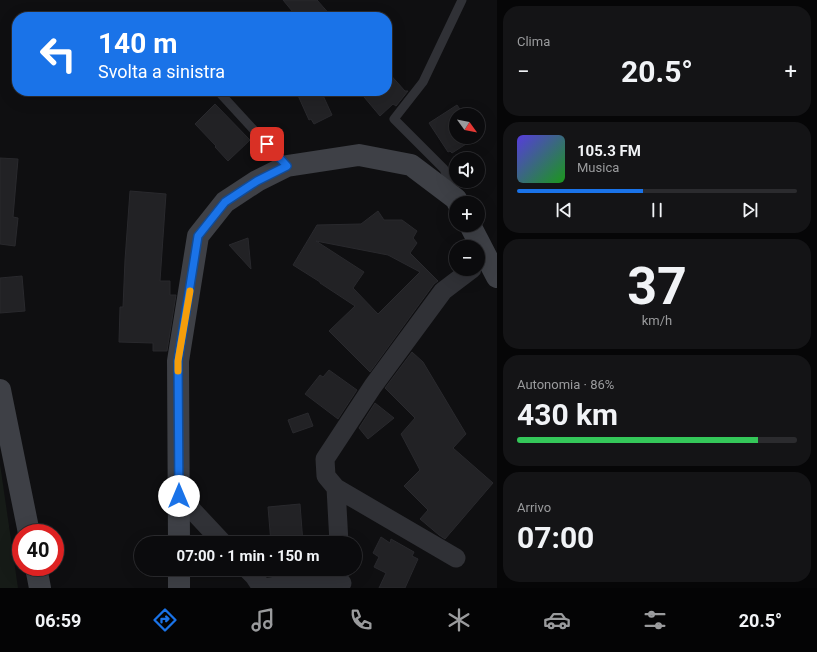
<!DOCTYPE html>
<html lang="it">
<meta charset="utf-8">
<style>
body{margin:0;font-family:Roboto,sans-serif;background:#141416;color:#f1f3f6;height:100vh;display:flex;flex-direction:column;font-size:15px;white-space:nowrap}
*{box-sizing:border-box;margin:0}
p{font-size:13px;color:#9a9b9d}
.icon{flex:none;width:22px;height:22px;fill:none;stroke:currentColor;stroke-width:2;stroke-linecap:round;stroke-linejoin:round}
.map{position:relative;flex:1;overflow:hidden}
.side{display:flex;flex-direction:column;gap:6px;padding:6px;background:#060607;width:320px}
.side>*{flex:none}
.top-card{position:absolute;left:12px;top:12px;width:380px;height:84px;border-radius:16px;box-shadow:0 4px 16px #0002,0 0 0 1px #2b2b2e;background:#1a73e8;color:#fff;overflow:hidden}
.needle{width:26px;rotate:123deg}
.controls{position:absolute;left:449px;top:108px;display:grid;gap:8px}
.controls a{display:grid;place-items:center;width:36px;height:36px;border-radius:50%;background:#0b0b0d;box-shadow:0 4px 16px #0002,0 0 0 1px #2b2b2e;font-size:20px}
.speed{position:absolute;left:12px;top:524px;display:flex;gap:8px;font-size:20px;font-weight:700;text-align:center}
.speed>*{display:grid;place-content:center;width:52px;height:52px;border-radius:50%;background:#0b0b0d;box-shadow:0 4px 16px #0002,0 0 0 1px #2b2b2e;line-height:1}
.speed .limit{border:6px solid #d22;background:#fff;color:#111}
.pin{position:absolute;display:grid;place-items:center;width:34px;height:34px;color:#fff;margin:-17px;border-radius:8px;box-shadow:0 2px 6px #0006}
.me{position:absolute;width:44px;margin:-22px;rotate:0deg;stroke-linejoin:round;filter:drop-shadow(0 0 3px #0008)}
.turn{display:flex;align-items:center;gap:14px;height:84px;padding:0 20px;font-size:18px}
.turn .icon{width:52px;height:52px;stroke-width:2.5}
.turn b{display:block;font-size:28px;line-height:34px}
.big{font-size:30px;font-weight:700;line-height:1.1}
.side .widget{flex:1;display:flex;flex-direction:column;justify-content:center;gap:6px;min-width:0;padding:0 14px;border-radius:16px;background:#141416}
.side .dial{align-items:center;gap:0}
.dial b{font-size:52px;line-height:1}
.song{display:flex;align-items:center;gap:12px}
.cover{width:48px;height:48px;border-radius:6px;background:linear-gradient(135deg,hsl(250 70% 55%),hsl(120 70% 35%))}
.played{height:4px;border-radius:2px;background:linear-gradient(90deg,#1a73e8 45%,#2b2b2e 45%)}
.keys{display:flex;justify-content:space-around;direction:ltr}
.heat{display:flex;justify-content:space-between;align-items:center;font-size:22px;direction:ltr}
.charge{height:6px;border-radius:3px;background:linear-gradient(90deg,#34c759 86%,#2b2b2e 0)}
.trip{position:absolute;left:134px;top:536px;width:228px;height:40px;border-radius:20px;background:#0b0b0d;box-shadow:0 4px 16px #0002,0 0 0 1px #2b2b2e;font-weight:700;line-height:40px;text-align:center}
.menu{display:flex;height:64px;justify-content:space-around;align-items:center;background:#040405;color:#9a9b9d}
.menu .icon{width:28px;height:28px}
.menu .selected{color:#1a73e8}
.menu b{font-size:18px;color:#f1f3f6}
main{display:flex;flex:1;min-height:0}
.map>svg:first-child{display:block}
.green{fill:#161b17}
.building{fill:#222225;stroke:#29292d;fill-rule:evenodd}
.lines{fill:none;stroke-linecap:round;stroke-linejoin:round}
.lane{stroke:#303136;stroke-width:9}
.street{stroke:#303136;stroke-width:19}
.secondary{stroke:#3e4046;stroke-width:22}
.route-casing{stroke:#114b97;stroke-width:10}
.route{stroke:#1a73e8;stroke-width:7}
.slow{stroke:#f59e0b;stroke-width:7}
</style>
<main>
<div class="map">
<svg width="497" height="588" viewBox="0 0 497 588">
<rect width="100%" height="100%" fill="#0f0f11"/>
<path class="green" d="M0 462V464L18 588H0Z"/>
<path class="building" d="M283 0H317L332 17H297Z
M387 71 405 91H408L396 106 393 104 380 116 359 91H387Z
M296 91H321L332 115 314 124 311 119 309 120Z
M215 104 250 140 228 161 215 147 216 146 195 124Z
M457 105 464 115H456V137H477L452 153 450 151 448 152 429 123Z
M0 158 18 159 13 217 18 218 15 246 0 244Z
M130 191 166 194 160 281H170V295H176L167 351H153V343L119 342 120 307H123L125 260Z
M378 211 384 220H402L417 231 413 238 417 243 410 253 438 281 434 284 370 372 329 331 355 306 320 283V282L293 265 317 225 361 224ZM316 241 388 255 420 272 378 314 353 288 364 272Z
M248 238 251 269 229 245Z
M22 276 25 311 0 313V278Z
M412 352 423 362 466 434 453 448 493 483 445 539 439 535 420 519 428 510 404 486 420 470 401 434 415 418 385 388Z
M329 370 357 390 338 419 305 394 320 375 323 377Z
M375 403 394 418 368 439 359 428Z
M308 413 313 426 293 433 288 420Z
M300 504 303 543H271L268 507Z
M381 537 390 543 391 539 414 552 412 556 418 559 405 588H379L386 573 374 567 379 557 373 553Z
M273 569H305V570L273 572Z"/>
<g class="lines">
<path class="lane" d="M218 91 287 166
M453 190 444 169 394 119 423 82 462 0"/>
<path class="street" d="M336 488 339 543
M179 496 223 543
M456 558 336 488 326 476 325 459 373 386 443 291 472 269
M247 569 254 576 262 588
M263 588 292 584 342 583"/>
<path class="secondary" d="M470 225 497 277
M0 390 29 533
M179 543 178 361 198 236 225 202 257 181 287 166 359 155 411 165 456 199 458 203
M36 567 40 588
M179 569V588"/>
</g>
<g class="lines">
<defs>
<path id="route" d="M179 496 178 361 198 236 225 202 257 181 287 166 267 144"/>
</defs>
<use href="#route" class="route-casing"/>
<use href="#route" class="route"/>
<path class="slow" d="M178 371V361L190 291"/>
</g>
</svg>
<div class="controls">
<a><svg class="needle" viewBox="-14 -14 28 28"><path d="M0-13l5 13h-10z" fill="#e53935"/><path d="M0 13l5-13h-10z" fill="#9a9b9d"/></svg></a>
<a><svg class="icon" aria-label="sound" viewBox="0 0 24 24"><path d="M4 9h4l5-4v14l-5-4H4zM17 9q2 3 0 6"/></svg></a>
<a>+</a>
<a>−</a>
</div>
<div class="speed"><div class="limit">40</div></div>
<div class="pin" style="left:267px;top:144px;background:#d93025"><svg class="icon" aria-label="arrive" viewBox="0 0 24 24"><path d="M6 21V4h12l-3 4 3 4H6"/></svg></div>
<svg class="me" style="left:179px;top:496px" viewBox="-20 -20 40 40"><circle r="19" fill="#fff"/><path d="M0-13L10 11 0 6-10 11z" fill="#1a73e8"/></svg>
<div class="trip">07:00 · 1 min · 150 m</div>
<div class="top-card">
<div class="turn"><svg class="icon" aria-label="left" viewBox="0 0 24 24"><path d="M17 20v-9H6M10 6l-5 5 5 5"/></svg><div><b>140 m</b>Svolta a sinistra</div></div>
</div>
</div>
<section class="side">
<div class="widget"><p>Clima</p>
<div class="heat"><a>−</a><b class="big">20.5°</b><a>+</a></div>
</div>
<div class="widget">
<div class="song"><i class="cover"></i><div><b>105.3 FM</b><p>Musica</p></div></div>
<div class="played"></div>
<div class="keys"><svg class="icon" aria-label="previous" viewBox="0 0 24 24"><path d="M18 5L8 12l10 7zM5 5v14"/></svg><svg class="icon" aria-label="pause" viewBox="0 0 24 24"><path d="M8 5v14M16 5v14"/></svg><svg class="icon" aria-label="next" viewBox="0 0 24 24"><path d="M6 5l10 7-10 7zM19 5v14"/></svg></div>
</div>
<div class="widget dial"><b>37</b><p>km/h</p></div>
<div class="widget"><p>Autonomia · 86%</p><b class="big">430 km</b><div class="charge"></div></div>
<div class="widget"><p>Arrivo</p><b class="big">07:00</b></div>
</section>
</main>
<nav class="menu">
<b>06:59</b>
<svg class="icon selected" aria-label="directions" viewBox="0 0 24 24"><path d="M12 3l9 9-9 9-9-9zM9 14v-3h6M13 9l2 2-2 2"/></svg>
<svg class="icon" aria-label="music" viewBox="0 0 24 24"><path d="M9 18V5l10-2v13"/><circle cx="6" cy="18" r="3"/><circle cx="16" cy="16" r="3"/></svg>
<svg class="icon" aria-label="phone" viewBox="0 0 24 24"><path d="M5 4h4l2 5-3 2q2 4 5 5l2-3 5 2v4C11 20 4 13 5 4z"/></svg>
<svg class="icon" aria-label="climate" viewBox="0 0 24 24"><path d="M12 3v18M4 7l16 10M4 17L20 7"/></svg>
<svg class="icon" aria-label="car" viewBox="0 0 24 24"><path d="M5 17H2v-5l4-1 3-4h7l3 4 3 1v5h-3M9 17h6M6 11h13"/><circle cx="7" cy="17" r="2"/><circle cx="17" cy="17" r="2"/></svg>
<svg class="icon" aria-label="filters" viewBox="0 0 24 24"><path d="M4 7h16M4 17h16"/><circle cx="9" cy="7" r="2"/><circle cx="15" cy="17" r="2"/></svg>
<b>20.5°</b>
</nav>
